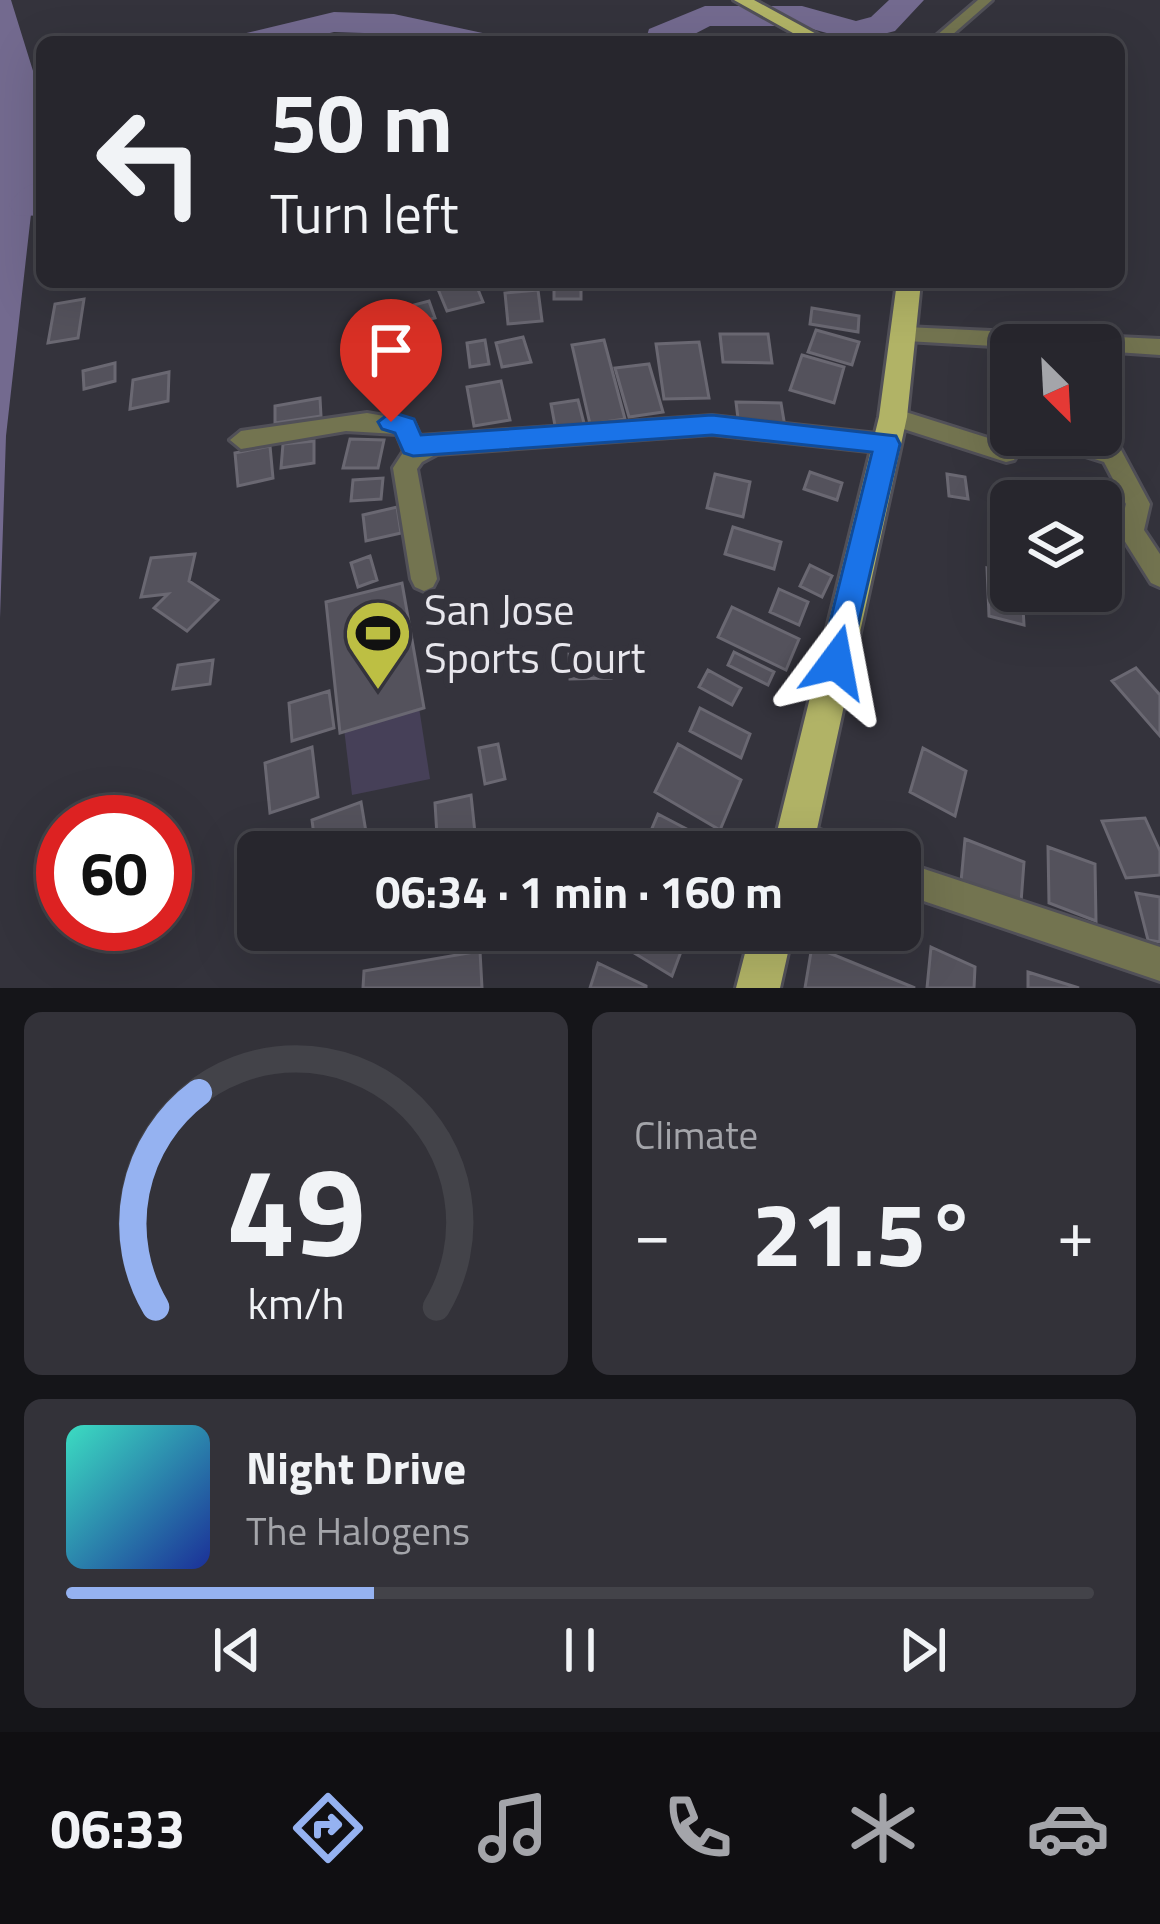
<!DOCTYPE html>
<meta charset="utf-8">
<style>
body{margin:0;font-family:"Titillium Web",sans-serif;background:#333239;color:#f1f3f6;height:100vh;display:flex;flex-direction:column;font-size:45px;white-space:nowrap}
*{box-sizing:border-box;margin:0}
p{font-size:39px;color:#a4a5aa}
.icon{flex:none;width:66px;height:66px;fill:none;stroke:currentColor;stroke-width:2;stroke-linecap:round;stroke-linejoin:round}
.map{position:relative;height:988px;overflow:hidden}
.sheet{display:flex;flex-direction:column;gap:24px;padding:24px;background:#151519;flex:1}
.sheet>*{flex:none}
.guide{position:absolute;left:36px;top:36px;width:1089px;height:252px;border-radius:18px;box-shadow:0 12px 48px #0002,0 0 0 3px #434349;background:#27262d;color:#f1f3f6;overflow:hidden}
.needle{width:78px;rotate:156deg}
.tools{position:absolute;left:990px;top:324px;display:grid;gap:24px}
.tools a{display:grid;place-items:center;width:132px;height:132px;border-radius:18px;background:#27262d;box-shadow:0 12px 48px #0002,0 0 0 3px #434349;font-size:60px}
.speed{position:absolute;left:36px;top:795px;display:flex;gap:24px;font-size:60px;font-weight:700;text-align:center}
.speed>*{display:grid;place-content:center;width:156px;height:156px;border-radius:50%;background:#27262d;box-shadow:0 12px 48px #0002,0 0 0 3px #434349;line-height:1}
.speed .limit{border:18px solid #d22;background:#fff;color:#111}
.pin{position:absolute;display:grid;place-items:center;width:102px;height:102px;color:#fff;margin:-123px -51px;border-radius:50% 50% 50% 0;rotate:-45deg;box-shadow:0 0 12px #0007}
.pin .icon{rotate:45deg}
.me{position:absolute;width:132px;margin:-66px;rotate:13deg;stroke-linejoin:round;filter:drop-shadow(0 0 9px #0008)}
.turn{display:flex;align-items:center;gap:42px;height:252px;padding:0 36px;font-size:54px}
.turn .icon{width:156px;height:156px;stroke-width:2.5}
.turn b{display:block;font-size:84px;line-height:102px}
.big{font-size:90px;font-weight:700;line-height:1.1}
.sheet .widget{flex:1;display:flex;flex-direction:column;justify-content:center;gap:18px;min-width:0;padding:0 42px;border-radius:18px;background:#333239}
.sheet .dial{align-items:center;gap:0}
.dial svg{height:312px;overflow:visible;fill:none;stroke:#434349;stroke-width:7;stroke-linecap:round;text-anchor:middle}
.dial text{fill:#f1f3f6;stroke:none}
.song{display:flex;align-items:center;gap:36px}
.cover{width:144px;height:144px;border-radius:18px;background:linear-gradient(135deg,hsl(170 70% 55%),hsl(230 70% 35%))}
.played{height:12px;border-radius:6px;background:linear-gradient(90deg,#95b2f1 30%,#434349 30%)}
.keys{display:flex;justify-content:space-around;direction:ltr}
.heat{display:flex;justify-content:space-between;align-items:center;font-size:66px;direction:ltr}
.sheet .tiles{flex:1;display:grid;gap:24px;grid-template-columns:1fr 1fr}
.widget:last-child{grid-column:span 2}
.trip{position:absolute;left:237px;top:831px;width:684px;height:120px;border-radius:18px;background:#27262d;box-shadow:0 12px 48px #0002,0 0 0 3px #434349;font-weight:700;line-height:120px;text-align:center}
.tabs{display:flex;height:192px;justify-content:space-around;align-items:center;background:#100f12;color:#a4a5aa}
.tabs .icon{width:84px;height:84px}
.tabs .selected{color:#95b2f1}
.tabs b{font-size:54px;color:#f1f3f6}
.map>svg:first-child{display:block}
.green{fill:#464058}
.water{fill:#736a8f}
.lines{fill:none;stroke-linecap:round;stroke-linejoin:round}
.river{fill:#736a8f;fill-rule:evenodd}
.building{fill:#54525c;stroke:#6a6872;stroke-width:3}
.street-casing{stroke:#515058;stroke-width:6}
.primary-casing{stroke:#515058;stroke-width:6}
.street{fill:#737450;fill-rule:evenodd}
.primary{fill:#b1b366;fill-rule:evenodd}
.route{fill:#1a73e8;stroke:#114b97;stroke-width:3}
.labels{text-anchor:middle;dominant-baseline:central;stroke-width:12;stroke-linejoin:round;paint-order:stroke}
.poi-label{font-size:42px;fill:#e8e7ed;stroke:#34333c;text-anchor:start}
</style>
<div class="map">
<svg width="1160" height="988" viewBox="0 0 1160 988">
<rect width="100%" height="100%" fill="#34333c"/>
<path class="green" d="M401 590 430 779 352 795 329 604Z"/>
<path class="water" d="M0 0H11L38 87V152L6 436 0 618Z"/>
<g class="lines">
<path class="river" d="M889 0H924L895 31 856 41 801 26H710L679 42H645L649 29 705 6H802L856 21 871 17Z
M334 12 394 14 492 35 497 42H431L394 34 334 32 293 42H233L238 35Z
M42 181V216L15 215 9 205C18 191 26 185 42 181Z"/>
</g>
<path class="building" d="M435 282H475L483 302 447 311Z
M554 283H581V299H554Z
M538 290 542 321 508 324 505 293Z
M84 299 78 338 48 343 55 304Z
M429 301 435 318 415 323 410 306Z
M812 308 859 316 858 332 810 324Z
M816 330 859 342 852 365 808 352Z
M720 334H768L772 363 723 362Z
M523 337 531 362 502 367 496 343Z
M485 340 489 364 470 367 467 343Z
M604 340 625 419 590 424 572 345Z
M699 342 709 398 664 399 656 344Z
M802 355 844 367 834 403 790 390Z
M115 363V381L84 389 83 371Z
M649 364 663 412 629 417 615 368Z
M169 372 168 401 130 409 133 380Z
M501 381 510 420 474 426 467 387Z
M320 398 321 416 275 423V406Z
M578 400 585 427 556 431 551 404Z
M736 402 781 403 785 427H739Z
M350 439 384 440 378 468H343Z
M314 441V463L281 468 283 444Z
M270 446 273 478 238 486 235 453Z
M810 472 842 483 837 500 804 489Z
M715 474 750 482 743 517 707 508Z
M947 474 965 477 968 499 949 496Z
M383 478 381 499 351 501 353 480Z
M397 507 401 533 366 541 363 515Z
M733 527 781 542 774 569 725 554Z
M195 554 189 581 218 600 187 631 154 608 168 594 141 597 151 558Z
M370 556 377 580 358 587 351 563Z
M810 565 832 576 822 597 800 586Z
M987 568 1011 574V591H1022L1024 625 989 616Z
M402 583 424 708 340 733 326 602Z
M779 589 808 602 799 625 770 612Z
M732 607 799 639 786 670 718 637Z
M609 651 611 678 570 679 569 652Z
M734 652 774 672 768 685 728 665Z
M213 660 210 684 173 689 178 665Z
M1136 668 1160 695V736L1112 681Z
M708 670 741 688 732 705 699 687Z
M329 691 334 728 292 741 289 703Z
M700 708 750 734 741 758 690 731Z
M498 744 505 779 485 784 479 748Z
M678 744 741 780 720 830 655 792Z
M312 747 318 797 270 813 265 763Z
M923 748 966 771 955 816 910 792Z
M471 795 477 852H438L435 803Z
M361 802 368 844 346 852H316L312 820Z
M658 814 721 847 719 852H642Z
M1145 818 1160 851V875L1126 878 1102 821Z
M965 839 1024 862 1020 916 960 892Z
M1048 847 1095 864 1096 921 1049 903Z
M1136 893 1160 897V942L1148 940Z
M318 930H349L348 944 317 949Z
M430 930H483V934L430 942Z
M621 930H689L672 976 616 942Z
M812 946 915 988H805Z
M931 947 975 967 974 988H927Z
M480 951 482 988H363L364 971Z
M598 963 646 986V988H590Z
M1028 972 1079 988H1028Z"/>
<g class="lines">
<defs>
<path id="street" d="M978 0H992L944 42H929Z
M906 327 1160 339V355L1101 351V345L1011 347 906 341 896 334Z
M893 408 1001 442 1011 428V435H1028L1014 460 1006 462 885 423 882 417 885 411Z
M367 413 413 421 420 436 712 416 887 435 898 444 887 453 712 434 437 454 422 462 417 469 437 579 433 587 424 591 415 587 411 579 393 468 404 451 397 434 346 431 241 449 230 440 241 431Z
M1035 435H1076L1120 448 1150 504 1144 530 1160 554V587L1151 583 1119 532 1126 504 1104 462 1038 441Z
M796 820 847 841 852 852H796L785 847 780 836 785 825Z
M900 861 1160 947V981L900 893Z"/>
<path id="primary" d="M734 0H754L831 42H809Z
M897 282H921L907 417 812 852H772L879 417Z
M751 930H793L780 988H736Z"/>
</defs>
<use href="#street" class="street-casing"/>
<use href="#primary" class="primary-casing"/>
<use href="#street" class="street"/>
<use href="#primary" class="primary"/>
</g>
<path class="route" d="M391 412 414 419 421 435 712 415 896 436 900 444 847 673 836 677 825 673 820 662 872 452 712 435 413 456 404 453 395 433 382 429 378 422Z"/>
<defs>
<symbol id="stadium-pin" viewBox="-11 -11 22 30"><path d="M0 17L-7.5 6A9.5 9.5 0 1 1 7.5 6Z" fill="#bdbf43" stroke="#34333c"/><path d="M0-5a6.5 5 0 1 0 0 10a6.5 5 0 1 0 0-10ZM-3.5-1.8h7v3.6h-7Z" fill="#111"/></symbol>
</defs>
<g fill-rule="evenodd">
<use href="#stadium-pin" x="340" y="595" width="76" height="104"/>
</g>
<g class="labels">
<g class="poi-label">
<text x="424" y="609">San Jose<tspan x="424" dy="48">Sports Court</tspan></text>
</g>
</g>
</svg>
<div class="tools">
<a><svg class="needle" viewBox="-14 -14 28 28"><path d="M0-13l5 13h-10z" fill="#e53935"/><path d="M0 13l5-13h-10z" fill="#a4a5aa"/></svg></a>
<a><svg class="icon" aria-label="layers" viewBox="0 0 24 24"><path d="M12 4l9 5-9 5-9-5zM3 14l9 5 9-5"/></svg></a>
</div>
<div class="speed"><div class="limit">60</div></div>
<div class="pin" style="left:391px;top:422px;background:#d93025"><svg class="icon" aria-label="arrive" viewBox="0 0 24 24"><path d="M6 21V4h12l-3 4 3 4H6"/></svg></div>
<svg class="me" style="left:836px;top:662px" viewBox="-20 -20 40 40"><path d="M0-17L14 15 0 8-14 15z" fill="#1a73e8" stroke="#fff" stroke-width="4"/></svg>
<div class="trip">06:34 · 1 min · 160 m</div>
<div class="guide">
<div class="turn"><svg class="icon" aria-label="left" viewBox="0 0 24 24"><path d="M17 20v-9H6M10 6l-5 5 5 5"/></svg><div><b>50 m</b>Turn left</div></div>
</div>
</div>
<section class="sheet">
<div class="tiles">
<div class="widget dial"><svg viewBox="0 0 100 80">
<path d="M14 69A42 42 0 1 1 86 69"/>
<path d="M14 69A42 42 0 0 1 25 14" stroke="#95b2f1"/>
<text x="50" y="56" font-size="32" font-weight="700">49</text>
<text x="50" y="72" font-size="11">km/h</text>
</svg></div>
<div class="widget"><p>Climate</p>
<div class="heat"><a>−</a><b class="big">21.5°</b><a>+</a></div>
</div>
<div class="widget">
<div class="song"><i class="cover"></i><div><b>Night Drive</b><p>The Halogens</p></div></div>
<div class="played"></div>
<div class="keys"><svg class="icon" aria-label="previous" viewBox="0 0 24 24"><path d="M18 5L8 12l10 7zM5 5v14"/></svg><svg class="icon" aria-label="pause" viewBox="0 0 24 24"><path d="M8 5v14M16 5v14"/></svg><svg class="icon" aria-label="next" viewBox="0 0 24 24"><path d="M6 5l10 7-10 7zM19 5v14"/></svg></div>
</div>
</div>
</section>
<nav class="tabs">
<b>06:33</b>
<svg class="icon selected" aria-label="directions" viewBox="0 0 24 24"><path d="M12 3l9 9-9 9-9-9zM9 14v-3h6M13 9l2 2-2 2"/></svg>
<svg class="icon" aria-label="music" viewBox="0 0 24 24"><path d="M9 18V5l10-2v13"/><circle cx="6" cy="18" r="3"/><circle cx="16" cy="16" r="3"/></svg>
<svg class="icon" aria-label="phone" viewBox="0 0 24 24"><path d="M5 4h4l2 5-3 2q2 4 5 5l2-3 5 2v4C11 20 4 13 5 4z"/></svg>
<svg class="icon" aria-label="climate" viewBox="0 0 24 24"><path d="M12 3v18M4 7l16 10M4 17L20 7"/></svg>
<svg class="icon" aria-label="car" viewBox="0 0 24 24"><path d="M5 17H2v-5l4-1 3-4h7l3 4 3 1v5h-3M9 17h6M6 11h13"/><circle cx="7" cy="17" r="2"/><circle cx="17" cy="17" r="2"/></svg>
</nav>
